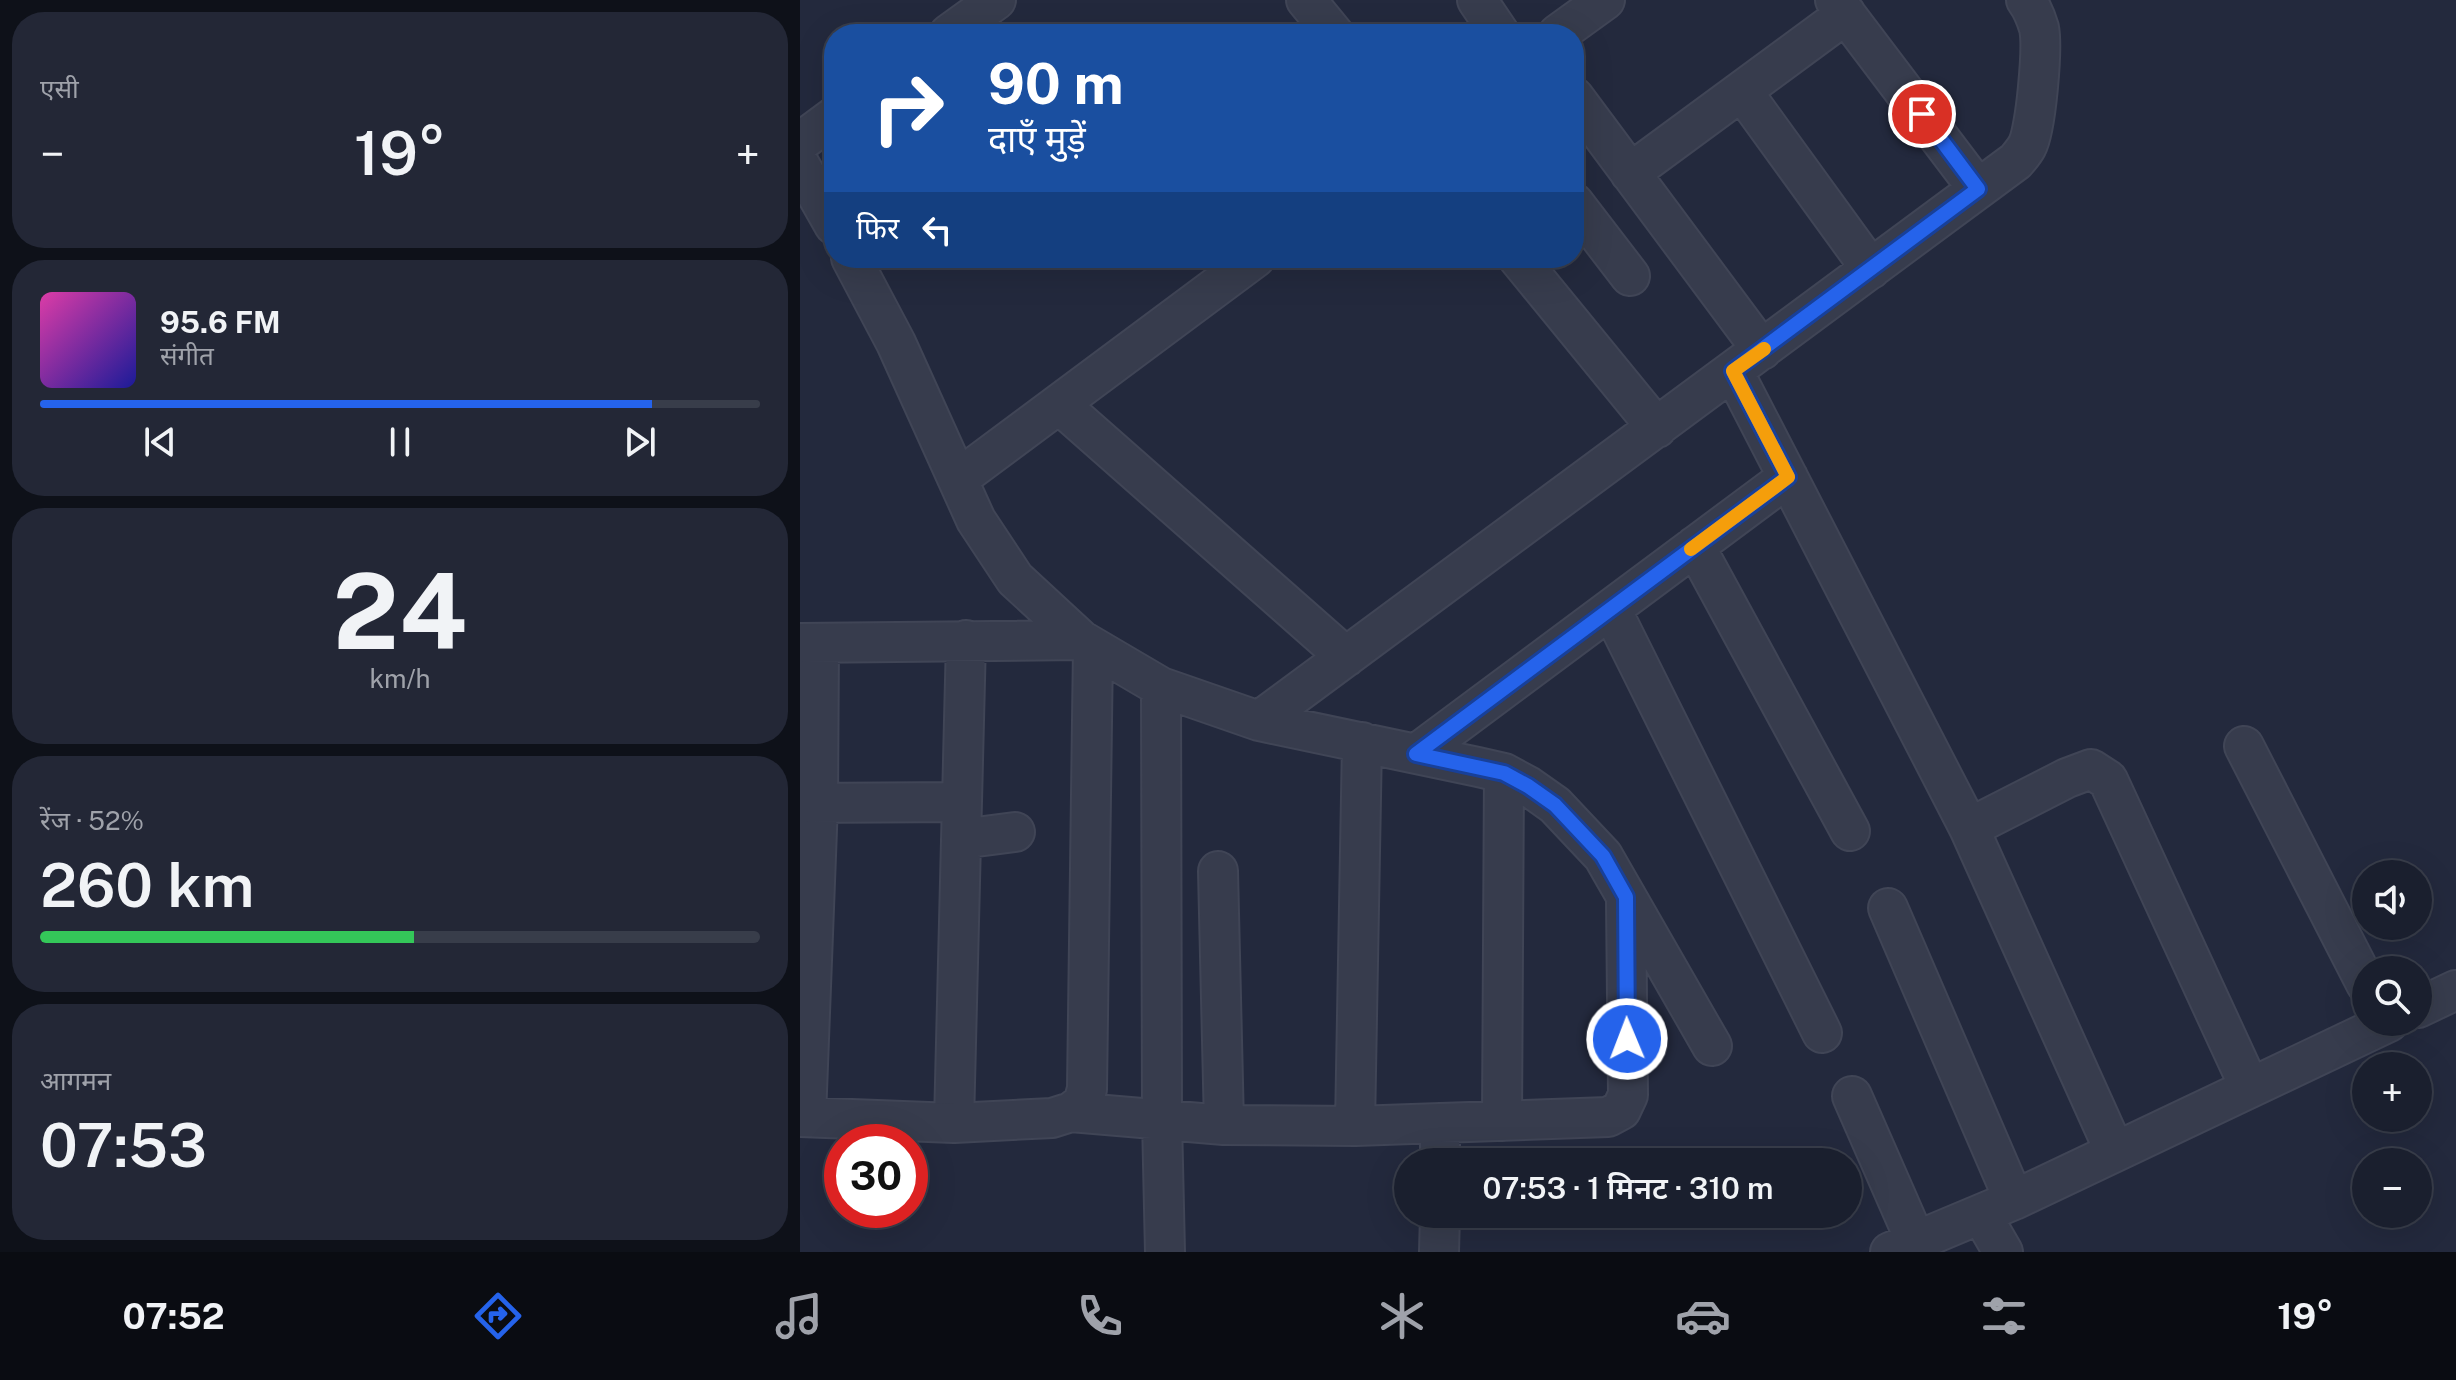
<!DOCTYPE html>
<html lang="hi">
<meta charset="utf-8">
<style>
body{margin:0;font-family:"Public Sans","Noto Sans Devanagari",sans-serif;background:#232736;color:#f1f3f6;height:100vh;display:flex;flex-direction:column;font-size:30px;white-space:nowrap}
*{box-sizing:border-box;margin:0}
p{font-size:26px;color:#9fa2aa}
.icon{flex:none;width:44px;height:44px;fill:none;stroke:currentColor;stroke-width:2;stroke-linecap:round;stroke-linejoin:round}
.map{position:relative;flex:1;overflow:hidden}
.details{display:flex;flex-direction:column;gap:12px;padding:12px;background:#0e1119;width:800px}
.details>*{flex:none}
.hud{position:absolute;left:24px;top:24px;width:760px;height:244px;border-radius:32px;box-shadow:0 8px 32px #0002,0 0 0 2px #383d4a;background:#1a4fa0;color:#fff;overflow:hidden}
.controls{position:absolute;left:1552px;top:860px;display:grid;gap:16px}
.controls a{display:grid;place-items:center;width:80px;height:80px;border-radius:50%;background:#1a1f2e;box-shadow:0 8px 32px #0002,0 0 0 2px #383d4a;font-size:40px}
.speed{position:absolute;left:24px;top:1124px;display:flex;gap:16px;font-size:40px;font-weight:700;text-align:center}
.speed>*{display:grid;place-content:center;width:104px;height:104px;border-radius:50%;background:#1a1f2e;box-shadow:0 8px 32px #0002,0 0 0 2px #383d4a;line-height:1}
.speed .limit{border:12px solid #d22;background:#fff;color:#111}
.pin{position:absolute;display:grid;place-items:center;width:68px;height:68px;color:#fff;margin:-34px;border:4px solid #fff;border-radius:50%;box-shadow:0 2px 8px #0007}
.me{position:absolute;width:88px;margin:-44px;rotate:359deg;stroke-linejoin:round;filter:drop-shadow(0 0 6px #0008)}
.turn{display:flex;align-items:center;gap:28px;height:168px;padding:0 32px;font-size:36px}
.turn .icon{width:104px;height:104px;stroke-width:2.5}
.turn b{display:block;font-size:56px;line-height:68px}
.then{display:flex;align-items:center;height:76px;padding:0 32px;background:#0003;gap:16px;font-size:30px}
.big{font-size:60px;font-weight:600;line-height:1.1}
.details .tile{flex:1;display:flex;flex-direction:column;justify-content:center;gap:12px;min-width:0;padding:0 28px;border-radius:32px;background:#232736}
.details .dial{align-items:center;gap:0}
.dial b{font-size:104px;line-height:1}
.song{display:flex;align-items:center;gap:24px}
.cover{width:96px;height:96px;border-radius:12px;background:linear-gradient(135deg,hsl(320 70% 55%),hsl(240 70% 35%))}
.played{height:8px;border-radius:4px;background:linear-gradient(90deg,#2563eb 85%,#383d4a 85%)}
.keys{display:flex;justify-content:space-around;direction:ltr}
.heat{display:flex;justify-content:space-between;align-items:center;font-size:44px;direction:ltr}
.charge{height:12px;border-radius:6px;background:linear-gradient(90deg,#34c759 52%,#383d4a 0)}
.trip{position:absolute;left:594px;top:1148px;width:468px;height:80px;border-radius:40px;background:#1a1f2e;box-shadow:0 8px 32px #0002,0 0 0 2px #383d4a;font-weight:600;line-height:80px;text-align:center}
.tabs{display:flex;height:128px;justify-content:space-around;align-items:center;background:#0a0c12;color:#9fa2aa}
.tabs .icon{width:56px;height:56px}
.tabs .current{color:#2563eb}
.tabs b{font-size:36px;color:#f1f3f6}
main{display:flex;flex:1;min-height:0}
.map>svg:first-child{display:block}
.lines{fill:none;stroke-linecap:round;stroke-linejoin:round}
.minor-casing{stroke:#404556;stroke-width:42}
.minor{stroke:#373c4d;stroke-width:38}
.route-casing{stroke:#184099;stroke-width:20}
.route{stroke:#2563eb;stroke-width:14}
.slow{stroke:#f59e0b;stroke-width:14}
</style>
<main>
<section class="details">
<div class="tile"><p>एसी</p>
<div class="heat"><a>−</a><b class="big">19°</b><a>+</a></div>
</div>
<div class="tile">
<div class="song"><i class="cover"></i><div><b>95.6 FM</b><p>संगीत</p></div></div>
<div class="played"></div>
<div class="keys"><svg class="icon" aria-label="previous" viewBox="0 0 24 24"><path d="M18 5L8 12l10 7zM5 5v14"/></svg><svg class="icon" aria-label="pause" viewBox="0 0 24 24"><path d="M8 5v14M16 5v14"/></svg><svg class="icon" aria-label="next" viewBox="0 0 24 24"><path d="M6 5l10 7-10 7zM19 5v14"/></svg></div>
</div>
<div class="tile dial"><b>24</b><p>km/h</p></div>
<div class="tile"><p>रेंज · 52%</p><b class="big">260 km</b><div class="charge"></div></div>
<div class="tile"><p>आगमन</p><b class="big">07:53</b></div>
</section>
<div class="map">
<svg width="1656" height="1252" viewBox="0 0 1656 1252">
<rect width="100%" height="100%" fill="#23293d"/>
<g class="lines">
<defs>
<path id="minor" d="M506 0 534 34
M677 0 700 34
M1035 0 1178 189
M149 34 196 0
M758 34 805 0
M942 91 1071 269
M774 97 962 350
M0 142 34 117
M0 165 34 225
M830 173 1046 14
M774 203 830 276
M51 258 96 343 176 520 215 579 281 640 361 687 459 721 678 767 704 773 728 786 755 805 803 856 912 1046
M718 258 857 428
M933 371 1169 828 1315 1152
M259 404 546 657
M158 479 455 258
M895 546 1050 831
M811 609 1022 1033
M0 643 281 640
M361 687 362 1120 365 1252
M459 721 1216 161C1219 157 1224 152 1227 146 1236 130 1243 47 1239 28 1236 18 1232 8 1226 0
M1444 746 1566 984
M616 754 988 477
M0 803 162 802
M1169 828 1267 778 1291 769 1308 780 1450 1088
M161 839 215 832
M418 871 424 1125
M1088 908 1214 1200
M1618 1008 1656 990
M1052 1096 1116 1242
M271 1112 424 1125 555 1126 808 1117 821 1110 828 1095 826 900
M0 1117 154 1123 252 1118 271 1112 283 1103 287 1089 293 648
M6 1117 18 803 19 643
M702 1121 704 773
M154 1123 166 640
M555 1126 562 742
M640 1162V1123
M1181 1214 1203 1252
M639 1252 640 1214
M1090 1252 1214 1200 1589 1022"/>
</defs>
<use href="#minor" class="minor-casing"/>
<use href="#minor" class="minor"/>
</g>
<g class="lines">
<defs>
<path id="route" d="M827 1039 826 897 803 856 755 805 728 786 704 773 616 754 988 477 933 371 1178 189 1122 114"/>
</defs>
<use href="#route" class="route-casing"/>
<use href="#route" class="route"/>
<path class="slow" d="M891 549 988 477 933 371 964 349"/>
</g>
</svg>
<div class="controls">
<a><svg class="icon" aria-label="sound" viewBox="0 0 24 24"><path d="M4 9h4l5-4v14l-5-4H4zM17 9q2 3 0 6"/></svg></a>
<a><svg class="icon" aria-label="search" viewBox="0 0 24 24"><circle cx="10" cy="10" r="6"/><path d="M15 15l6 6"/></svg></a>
<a>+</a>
<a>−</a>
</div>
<div class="speed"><div class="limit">30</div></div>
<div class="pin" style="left:1122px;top:114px;background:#d93025"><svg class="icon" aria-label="arrive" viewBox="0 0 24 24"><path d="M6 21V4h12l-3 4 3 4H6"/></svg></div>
<svg class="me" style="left:827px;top:1039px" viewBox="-20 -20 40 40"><circle r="17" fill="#2563eb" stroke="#fff" stroke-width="3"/><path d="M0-11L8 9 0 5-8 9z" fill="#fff"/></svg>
<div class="trip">07:53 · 1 मिनट · 310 m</div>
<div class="hud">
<div class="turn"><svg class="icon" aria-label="right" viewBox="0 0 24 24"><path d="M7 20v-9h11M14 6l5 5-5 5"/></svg><div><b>90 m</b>दाएँ मुड़ें</div></div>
<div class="then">फिर<svg class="icon" aria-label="left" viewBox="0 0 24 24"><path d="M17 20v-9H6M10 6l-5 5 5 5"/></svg></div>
</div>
</div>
</main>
<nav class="tabs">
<b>07:52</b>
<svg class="icon current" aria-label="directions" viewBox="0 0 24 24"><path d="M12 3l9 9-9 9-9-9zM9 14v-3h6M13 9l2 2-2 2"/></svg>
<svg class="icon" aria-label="music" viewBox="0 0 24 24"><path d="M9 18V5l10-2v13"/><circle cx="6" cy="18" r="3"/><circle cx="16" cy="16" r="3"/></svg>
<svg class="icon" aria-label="phone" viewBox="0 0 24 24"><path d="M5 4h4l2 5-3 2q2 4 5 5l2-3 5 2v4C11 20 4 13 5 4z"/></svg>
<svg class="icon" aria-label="climate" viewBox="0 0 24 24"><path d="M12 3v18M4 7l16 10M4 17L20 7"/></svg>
<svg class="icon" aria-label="car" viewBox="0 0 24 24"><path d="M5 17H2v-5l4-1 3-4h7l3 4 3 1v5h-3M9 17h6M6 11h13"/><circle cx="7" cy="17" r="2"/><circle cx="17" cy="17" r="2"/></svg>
<svg class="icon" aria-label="filters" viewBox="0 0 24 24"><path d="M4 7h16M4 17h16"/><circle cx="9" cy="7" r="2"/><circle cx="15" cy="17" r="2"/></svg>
<b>19°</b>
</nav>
